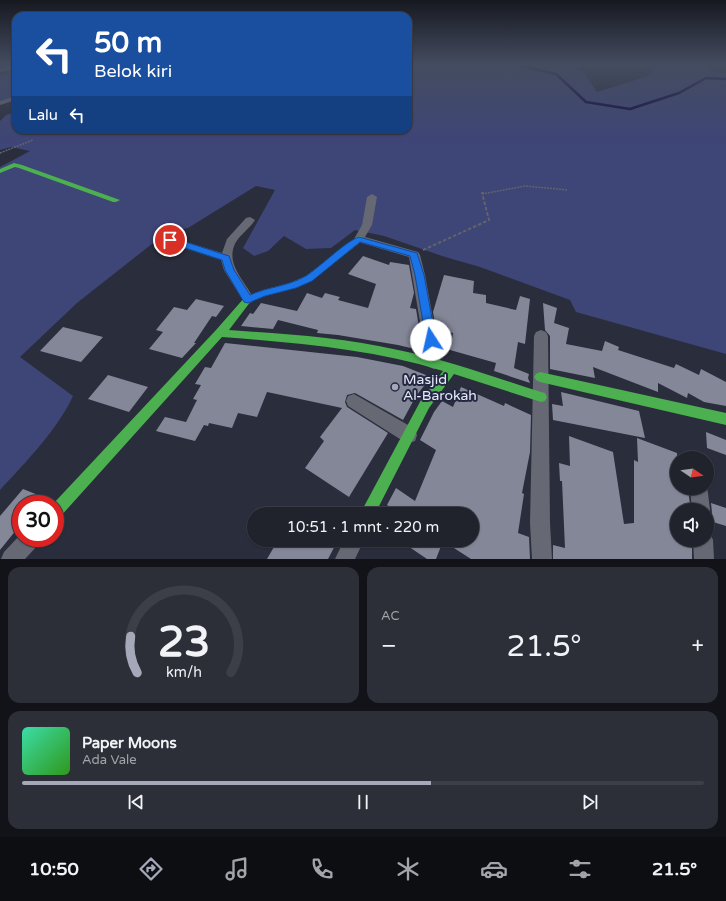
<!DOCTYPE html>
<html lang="id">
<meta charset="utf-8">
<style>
body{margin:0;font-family:"Varela Round",sans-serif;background:#2d2f38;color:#f1f3f6;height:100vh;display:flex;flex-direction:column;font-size:15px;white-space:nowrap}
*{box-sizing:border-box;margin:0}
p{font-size:13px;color:#a2a4a9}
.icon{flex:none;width:22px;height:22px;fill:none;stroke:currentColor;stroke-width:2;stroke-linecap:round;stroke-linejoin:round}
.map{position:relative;height:559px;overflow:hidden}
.details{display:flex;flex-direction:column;gap:8px;padding:8px;background:#121318;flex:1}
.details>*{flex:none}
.guide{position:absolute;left:12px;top:12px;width:400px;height:122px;border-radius:12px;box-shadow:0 1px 3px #0004,0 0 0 1px #3d3f48;background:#1a4fa0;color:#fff;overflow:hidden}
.needle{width:26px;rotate:103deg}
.fabs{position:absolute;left:670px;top:451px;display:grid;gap:8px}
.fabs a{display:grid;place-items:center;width:44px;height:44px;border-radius:50%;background:#20222c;box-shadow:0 1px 3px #0004,0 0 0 1px #3d3f48;font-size:20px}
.speed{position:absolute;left:12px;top:495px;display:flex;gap:8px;font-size:20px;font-weight:700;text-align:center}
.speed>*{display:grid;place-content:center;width:52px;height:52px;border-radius:50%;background:#20222c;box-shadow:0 1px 3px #0004,0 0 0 1px #3d3f48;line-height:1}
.speed .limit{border:6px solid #d22;background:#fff;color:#111}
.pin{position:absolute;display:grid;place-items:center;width:34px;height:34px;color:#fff;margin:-17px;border:2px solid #fff;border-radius:50%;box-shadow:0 1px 4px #0007}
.me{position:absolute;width:44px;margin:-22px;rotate:350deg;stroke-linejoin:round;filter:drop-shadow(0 0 3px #0008)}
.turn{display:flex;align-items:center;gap:14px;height:84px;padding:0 16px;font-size:18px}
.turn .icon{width:52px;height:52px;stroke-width:2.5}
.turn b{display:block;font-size:28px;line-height:34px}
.then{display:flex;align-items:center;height:38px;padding:0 16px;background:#0003;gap:8px;font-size:15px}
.big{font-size:30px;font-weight:600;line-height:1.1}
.details .card{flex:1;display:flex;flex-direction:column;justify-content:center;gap:6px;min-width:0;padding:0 14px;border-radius:12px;background:#2d2f38}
.details .dial{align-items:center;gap:0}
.dial svg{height:104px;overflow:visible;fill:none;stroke:#3d3f48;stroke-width:7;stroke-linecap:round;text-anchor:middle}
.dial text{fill:#f1f3f6;stroke:none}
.song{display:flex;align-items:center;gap:12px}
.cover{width:48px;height:48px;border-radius:6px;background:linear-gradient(135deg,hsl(160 70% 55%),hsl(110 70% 35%))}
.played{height:4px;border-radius:2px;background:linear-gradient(90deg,#a5a8b8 60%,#3d3f48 60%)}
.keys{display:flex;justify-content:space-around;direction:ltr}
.heat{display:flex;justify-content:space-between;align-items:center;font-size:22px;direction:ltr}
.details .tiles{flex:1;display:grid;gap:8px;grid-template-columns:1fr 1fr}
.card:last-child{grid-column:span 2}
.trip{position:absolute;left:247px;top:507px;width:232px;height:40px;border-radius:20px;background:#20222c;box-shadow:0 1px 3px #0004,0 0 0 1px #3d3f48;font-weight:600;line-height:40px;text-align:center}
.dock{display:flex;height:64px;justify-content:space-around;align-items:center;background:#0d0e12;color:#a2a4a9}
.dock .icon{width:28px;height:28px}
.dock .on{color:#a5a8b8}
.dock b{font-size:18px;color:#f1f3f6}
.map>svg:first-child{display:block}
.green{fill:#3e4577}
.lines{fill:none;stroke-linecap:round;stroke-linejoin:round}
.stream{stroke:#0d043c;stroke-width:2.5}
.building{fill:#838798}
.path-far1{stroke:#61636d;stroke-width:1.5;stroke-dasharray:2 1;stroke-linecap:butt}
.path{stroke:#61636d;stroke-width:2;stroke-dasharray:3.5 2;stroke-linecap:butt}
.street{fill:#666874;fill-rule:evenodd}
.fast{fill:#4caf50;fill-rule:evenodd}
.route{fill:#1a73e8;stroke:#114b97}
.poi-dot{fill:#a5a8b8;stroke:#242841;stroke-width:1.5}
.labels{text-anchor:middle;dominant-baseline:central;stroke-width:4;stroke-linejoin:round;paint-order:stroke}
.near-poi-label{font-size:14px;fill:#e7ebfc;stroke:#242841;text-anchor:start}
</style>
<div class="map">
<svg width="726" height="559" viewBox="0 0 726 559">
<rect width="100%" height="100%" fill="#2a2d3b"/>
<path class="green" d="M410 65H522L543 71 565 65 584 72 597 92 648 76 661 65H704C709 73 718 73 726 73V354L576 312 570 300 480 267 445 257 384 236 355 230 331 248 306 249 284 236 268 251 254 256 243 248 275 190 256 186 188 228 167 232 77 303 20 357 73 396C58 429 25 463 0 490V167L30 151 11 147 0 150V121L6 115 16 112V130H408V66Z
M16 72V100L0 102V75Z"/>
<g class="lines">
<path class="stream" d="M515 65 556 74 586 102 630 109 679 93 706 78 726 79"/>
</g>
<path class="building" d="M363 256 389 265 390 262 409 265 414 293 410 308 416 309 423 351 398 345 338 335 317 333 318 330 278 320 273 329 241 326 250 313 253 314 261 303 297 311 307 293 322 298 325 293 340 297 338 300 368 308 376 284 348 274Z
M444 275 474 281 473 293 486 295V303L516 310 520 296 530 299 525 344 518 342 514 368 529 374 528 378 530 383 494 371 496 363 450 350 453 333 436 329 433 312Z
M196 299 224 306 216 317 212 316 194 343H196L182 358 149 349 163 332 156 330 174 307 187 310Z
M543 303 557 308 554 323 569 328 566 344 602 351 605 341 619 347 618 350 674 368 676 364 699 375 701 369 726 382V406L704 402 688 393 687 398 658 383V392L593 367 595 378 550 369V336L545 330Z
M63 327 103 337 81 362 40 351Z
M225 343 357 357 403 366 431 377 416 396 403 420 355 393 347 395 345 402 347 407 388 433 349 497 305 468 324 441 320 437 342 408 267 392 257 417 238 413 232 428 209 423 208 426 204 425 195 441 156 431 165 417 186 422 197 400 193 399 201 385 195 384 205 367 211 368Z
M108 375 148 387 129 412 88 399Z
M461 387 504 406 505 403 531 415 530 452 522 493 524 494 518 533 529 537 530 559H471L443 541 436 559H427L399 540H472V514H401L387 505 396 488 415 501 436 450 420 440 434 412 442 401 453 407Z
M561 392 639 411 645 438 553 420 552 404 563 406Z
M706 432 726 440V455L707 448Z
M569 436 613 452 624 524 634 523V460L638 462 637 438 677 453V488H688L690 505 684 503 686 510H677V540H692V559H553V545L565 548 562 481H560L559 463 570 466Z
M23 489 48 499 44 504H21V524L0 550V516Z
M711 503 726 508V526L713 522Z
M278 540H338L328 559H267Z"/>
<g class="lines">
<path class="path-far1" d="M0 153 33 140
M482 194 525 186 568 190"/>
<path class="path" d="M423 250 489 220 482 193H485"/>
<path class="street" d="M16 65V69L0 72V68Z
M16 96V100L0 105V101Z
M372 194 377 197 372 225 365 237 418 252 420 255 425 275 441 363 439 367 434 369 429 367 427 363 409 257 355 241 354 239 362 225 367 197Z
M250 217 255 220C250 228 241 234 236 242 224 263 245 281 254 299L252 302 248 304 244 302 224 270 221 260 166 242 165 240 166 238 170 237 222 253 227 239 246 218Z
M541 330 546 332 548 336 550 523 552 559H532L530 523 534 336 536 332Z
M354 394 415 429 417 435 415 441 409 443 403 441 348 406 346 401 348 396Z
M707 485 710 510 707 517V510H692L690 488H707Z
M707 532 710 533 713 540 714 559H694L693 540H707Z
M21 534V538H41L38 545 25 559H1L4 552Z
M344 540H364L355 559H335Z"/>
<path class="fast" d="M14 163 22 165 120 200 116 202H113L19 168 15 167 0 173V169Z
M359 236 362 237 363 239 362 241 312 280 295 288 265 296 251 301 229 330C285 334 342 337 398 350 447 360 494 377 541 392L545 393 547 397 545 401 541 402 454 374 429 408 375 514H360L421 400 443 371C371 349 297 343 222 337L60 517 55 519V504H53L216 330 245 297 263 290 290 283 306 276Z
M540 372 726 413V425L540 382 536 380 534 377 536 374Z"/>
</g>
<linearGradient id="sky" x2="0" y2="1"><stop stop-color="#171920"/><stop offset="0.45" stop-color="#444c60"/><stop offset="1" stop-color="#444c60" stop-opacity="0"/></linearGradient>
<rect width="726" height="144" fill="url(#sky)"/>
<path class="route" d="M170 237 229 256 234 270 250 295C268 287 289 286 306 276 320 267 346 241 359 237L417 253 424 275 436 340 435 342 431 344 427 342 426 340 415 275 410 256 360 242 312 281 296 288 265 296 248 303 244 302 225 270 222 260 167 242 166 240Z"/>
<circle class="poi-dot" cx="395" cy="387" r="4"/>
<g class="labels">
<g class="near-poi-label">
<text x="403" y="379">Masjid<tspan x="403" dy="16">Al-Barokah</tspan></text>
</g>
</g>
</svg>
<div class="fabs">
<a><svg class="needle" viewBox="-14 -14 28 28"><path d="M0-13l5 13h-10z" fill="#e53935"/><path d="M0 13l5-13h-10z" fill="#a2a4a9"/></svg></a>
<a><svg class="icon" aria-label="sound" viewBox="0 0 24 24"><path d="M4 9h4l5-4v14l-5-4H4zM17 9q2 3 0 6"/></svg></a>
</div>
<div class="speed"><div class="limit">30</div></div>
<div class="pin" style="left:170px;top:240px;background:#d93025"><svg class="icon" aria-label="arrive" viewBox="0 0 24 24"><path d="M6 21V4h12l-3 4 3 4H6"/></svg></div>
<svg class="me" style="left:431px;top:340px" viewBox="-20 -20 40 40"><circle r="19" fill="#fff"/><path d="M0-13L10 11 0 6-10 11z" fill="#1a73e8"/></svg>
<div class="trip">10:51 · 1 mnt · 220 m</div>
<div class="guide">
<div class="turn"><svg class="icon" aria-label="left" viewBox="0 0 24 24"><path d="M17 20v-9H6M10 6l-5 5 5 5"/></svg><div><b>50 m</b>Belok kiri</div></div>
<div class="then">Lalu<svg class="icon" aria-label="left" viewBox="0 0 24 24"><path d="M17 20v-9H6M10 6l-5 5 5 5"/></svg></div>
</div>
</div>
<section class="details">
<div class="tiles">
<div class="card dial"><svg viewBox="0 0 100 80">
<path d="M14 69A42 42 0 1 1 86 69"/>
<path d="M14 69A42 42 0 0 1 9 41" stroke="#a5a8b8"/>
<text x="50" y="56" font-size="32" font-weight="700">23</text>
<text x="50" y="72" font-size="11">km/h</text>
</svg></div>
<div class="card"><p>AC</p>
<div class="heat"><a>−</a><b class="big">21.5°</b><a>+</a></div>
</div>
<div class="card">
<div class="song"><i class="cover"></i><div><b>Paper Moons</b><p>Ada Vale</p></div></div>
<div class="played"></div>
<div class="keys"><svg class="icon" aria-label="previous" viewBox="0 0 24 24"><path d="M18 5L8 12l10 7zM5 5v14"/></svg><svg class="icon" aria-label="pause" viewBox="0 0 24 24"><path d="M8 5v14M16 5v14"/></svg><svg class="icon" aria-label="next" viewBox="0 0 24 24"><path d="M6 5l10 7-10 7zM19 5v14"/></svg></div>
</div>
</div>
</section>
<nav class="dock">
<b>10:50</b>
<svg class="icon on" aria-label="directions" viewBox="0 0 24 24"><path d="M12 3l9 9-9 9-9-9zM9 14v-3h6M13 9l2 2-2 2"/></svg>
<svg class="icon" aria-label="music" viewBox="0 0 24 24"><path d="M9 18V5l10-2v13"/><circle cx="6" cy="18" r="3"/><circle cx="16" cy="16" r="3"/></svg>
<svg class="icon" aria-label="phone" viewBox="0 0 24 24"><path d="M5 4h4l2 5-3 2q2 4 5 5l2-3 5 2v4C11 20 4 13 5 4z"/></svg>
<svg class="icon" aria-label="climate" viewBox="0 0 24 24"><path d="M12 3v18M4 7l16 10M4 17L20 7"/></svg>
<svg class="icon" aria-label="car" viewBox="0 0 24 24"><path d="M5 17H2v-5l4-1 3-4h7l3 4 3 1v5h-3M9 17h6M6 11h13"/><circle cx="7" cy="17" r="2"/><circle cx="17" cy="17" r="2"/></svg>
<svg class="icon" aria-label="filters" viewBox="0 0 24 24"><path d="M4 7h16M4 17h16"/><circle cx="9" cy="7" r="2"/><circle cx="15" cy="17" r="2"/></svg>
<b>21.5°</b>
</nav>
